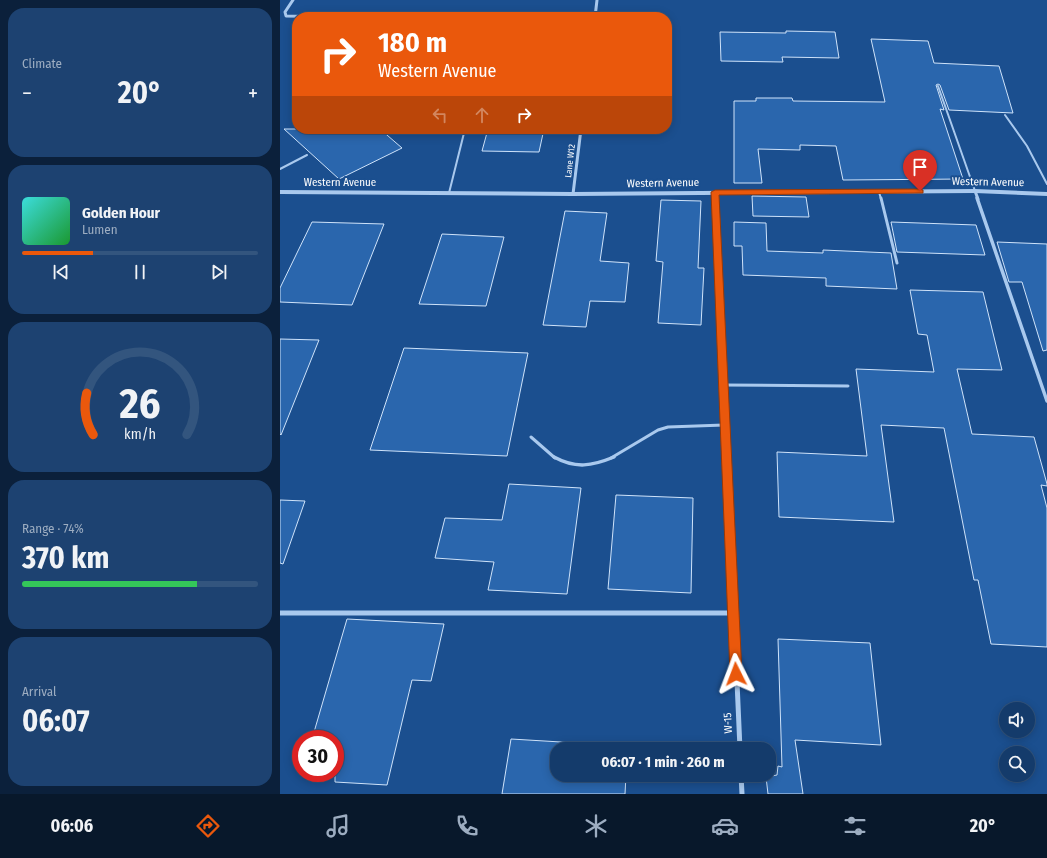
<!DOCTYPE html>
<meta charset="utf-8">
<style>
body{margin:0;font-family:"Fira Sans Condensed",sans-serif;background:#1d4271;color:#f1f3f6;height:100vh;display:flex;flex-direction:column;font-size:15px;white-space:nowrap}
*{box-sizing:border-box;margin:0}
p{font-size:13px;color:#9dadc1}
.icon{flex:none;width:22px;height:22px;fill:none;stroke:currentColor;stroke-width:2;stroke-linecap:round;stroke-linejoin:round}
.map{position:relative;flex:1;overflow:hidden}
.sheet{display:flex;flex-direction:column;gap:8px;padding:8px;background:#0b203b;width:280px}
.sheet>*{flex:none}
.banner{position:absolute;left:12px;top:12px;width:380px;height:122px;border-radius:16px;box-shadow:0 2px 10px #0003,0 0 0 1px #33557e;background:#ea580c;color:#fff;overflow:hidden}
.fabs{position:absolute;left:719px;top:702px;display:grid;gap:8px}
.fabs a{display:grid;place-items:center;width:36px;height:36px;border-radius:50%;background:#143b6b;box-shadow:0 2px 10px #0003,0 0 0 1px #33557e;font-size:20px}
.speed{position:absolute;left:12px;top:730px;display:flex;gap:8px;font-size:20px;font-weight:700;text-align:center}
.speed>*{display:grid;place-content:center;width:52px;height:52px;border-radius:50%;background:#143b6b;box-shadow:0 2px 10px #0003,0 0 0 1px #33557e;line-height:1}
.speed .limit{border:6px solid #d22;background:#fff;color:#111}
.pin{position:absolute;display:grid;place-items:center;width:34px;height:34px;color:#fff;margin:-41px -17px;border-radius:50% 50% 50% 0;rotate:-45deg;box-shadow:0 0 4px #0007}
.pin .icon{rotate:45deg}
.me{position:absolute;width:44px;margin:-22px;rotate:357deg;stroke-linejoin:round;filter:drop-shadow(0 0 3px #0008)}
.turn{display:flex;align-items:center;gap:14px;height:84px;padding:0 20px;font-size:18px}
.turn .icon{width:52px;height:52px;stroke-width:2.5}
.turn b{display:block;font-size:28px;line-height:34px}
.lanes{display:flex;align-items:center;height:38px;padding:0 20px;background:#0003;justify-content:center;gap:20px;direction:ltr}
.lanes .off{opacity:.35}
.big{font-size:30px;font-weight:700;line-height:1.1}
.sheet .widget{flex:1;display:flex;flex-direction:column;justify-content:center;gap:6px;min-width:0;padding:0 14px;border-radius:16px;background:#1d4271}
.sheet .dial{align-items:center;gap:0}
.dial svg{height:104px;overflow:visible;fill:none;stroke:#33557e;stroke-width:7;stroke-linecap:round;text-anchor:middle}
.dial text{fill:#f1f3f6;stroke:none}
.song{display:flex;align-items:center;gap:12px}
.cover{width:48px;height:48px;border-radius:6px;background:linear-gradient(135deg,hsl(180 70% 55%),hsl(130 70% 35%))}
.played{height:4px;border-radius:2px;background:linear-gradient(90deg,#ea580c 30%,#33557e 30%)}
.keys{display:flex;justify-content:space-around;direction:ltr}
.heat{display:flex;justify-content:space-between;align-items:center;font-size:22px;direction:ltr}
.charge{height:6px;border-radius:3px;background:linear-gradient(90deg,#34c759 74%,#33557e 0)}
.trip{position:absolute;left:270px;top:742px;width:226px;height:40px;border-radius:16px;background:#143b6b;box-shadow:0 2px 10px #0003,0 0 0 1px #33557e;font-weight:700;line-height:40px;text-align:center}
.tabs{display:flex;height:64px;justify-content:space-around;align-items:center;background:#08182b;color:#9dadc1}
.tabs .icon{width:28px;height:28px}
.tabs .selected{color:#ea580c}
.tabs b{font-size:18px;color:#f1f3f6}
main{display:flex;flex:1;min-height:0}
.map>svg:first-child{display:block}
.building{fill:#2a66ad;stroke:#cfe3fa}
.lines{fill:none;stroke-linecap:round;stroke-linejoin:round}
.service-far2{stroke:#a9c9ee;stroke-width:2}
.service-far1{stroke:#a9c9ee;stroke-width:3}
.service{stroke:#a9c9ee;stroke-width:3.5}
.minor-far2{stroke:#a9c9ee;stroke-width:3}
.minor-far1{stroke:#a9c9ee;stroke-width:3.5}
.minor{stroke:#a9c9ee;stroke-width:5}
.tertiary{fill:#a9c9ee;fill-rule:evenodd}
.route{fill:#ea580c;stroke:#983908}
.labels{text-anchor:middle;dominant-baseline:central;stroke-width:4;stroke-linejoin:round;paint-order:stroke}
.far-street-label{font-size:9px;fill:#fff;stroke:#1b4f8f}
.street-label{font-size:11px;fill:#fff;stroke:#1b4f8f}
</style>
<main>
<section class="sheet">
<div class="widget"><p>Climate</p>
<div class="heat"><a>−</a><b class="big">20°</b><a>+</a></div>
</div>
<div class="widget">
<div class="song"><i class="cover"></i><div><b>Golden Hour</b><p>Lumen</p></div></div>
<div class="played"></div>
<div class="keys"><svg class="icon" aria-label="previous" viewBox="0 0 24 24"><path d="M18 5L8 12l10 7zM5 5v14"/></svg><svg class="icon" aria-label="pause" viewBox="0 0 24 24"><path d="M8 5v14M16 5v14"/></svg><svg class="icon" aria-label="next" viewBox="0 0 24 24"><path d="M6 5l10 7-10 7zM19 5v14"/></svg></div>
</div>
<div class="widget dial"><svg viewBox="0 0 100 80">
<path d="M14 69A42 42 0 1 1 86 69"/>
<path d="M14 69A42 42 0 0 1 9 37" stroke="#ea580c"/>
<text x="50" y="56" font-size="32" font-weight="700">26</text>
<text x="50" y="72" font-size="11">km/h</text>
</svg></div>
<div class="widget"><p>Range · 74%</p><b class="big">370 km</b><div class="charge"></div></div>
<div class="widget"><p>Arrival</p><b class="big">06:07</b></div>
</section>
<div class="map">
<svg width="767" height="794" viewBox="0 0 767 794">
<rect width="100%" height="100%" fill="#1b4f8f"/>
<path class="building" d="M506 31 555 32 559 58 502 57 503 62 441 61 440 32 506 33Z
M591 39 648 41 654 63 719 66 733 113 669 110 660 85 658 84 656 85 664 110 660 109 683 179 563 180 556 146 520 145V150L478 149 482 183H454V101H476V98H512L513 101 605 102Z
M4 129H100L122 148 59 179Z
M208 129H264L259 152 202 151Z
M472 196 526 197 529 217 473 216Z
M381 200 421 201 418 268H424L421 325 378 323 383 262 376 261Z
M285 211 327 213 320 261 349 263 345 302 310 301 306 327 263 325Z
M32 222 104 224 72 305 0 302V288Z
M454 222 486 223 487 251 543 253V250L611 253 617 289 546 286V278L463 275 462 246H454Z
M611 222 696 225 705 255 617 252Z
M162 234 224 237 206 306 139 304Z
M717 242 767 244V350L763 351 742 282H729Z
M630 290 703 292 722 370 677 369 692 434 754 437 767 484V486L761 485 767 508V647L711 644 698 580H694L664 428 601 425 614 522 499 517 497 452 587 456 576 369 654 372 647 335 638 334Z
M0 339 39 340 1 435 0 434Z
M124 348 248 353 227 456 90 450Z
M229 484 301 488 287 594 208 590 214 562 155 558 165 518 222 520Z
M336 495 413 498 411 593 328 589Z
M0 500 25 501 3 564 0 563Z
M67 619 164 624 151 681 132 680 107 785 55 782V739H32Z
M498 639 590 643 601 745 515 740 523 794H488L486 777 497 775 498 766 502 767Z
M231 739 348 746V749H277V775H346L345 794H222Z"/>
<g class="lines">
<path class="service-far2" d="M658 86 695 191
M725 115 747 146 767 184
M0 169 27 155
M599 192 601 199
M169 193 185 129"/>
<path class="service-far1" d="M601 198 617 263
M443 385 568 386
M251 437 275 458
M331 458 378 430 388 427 444 425"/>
<path class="service" d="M274 457C296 469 312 466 334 457"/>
<path class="minor-far2" d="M13 0 5 12 6 16 63 17
M172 17 315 16
M315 17 317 0
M695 191 698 199
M435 192V199
M293 194 301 129"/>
<path class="minor-far1" d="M435 198 447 458
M697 198 767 401"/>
<path class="minor" d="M447 457 460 749
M0 613H453
M461 775 462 794"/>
<path class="tertiary" d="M695 189 767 192V196L695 193 293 196 0 194V190L293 192Z"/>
</g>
<path class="route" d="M640 189 643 190V193L439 195 462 674 460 678 456 679 452 678 450 674 431 192 435 190Z"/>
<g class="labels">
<g class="far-street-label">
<text transform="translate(290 161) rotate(-83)">Lane W12</text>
</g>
<g class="street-label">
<text x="60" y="182">Western Avenue</text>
<text transform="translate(708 182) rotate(1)">Western Avenue</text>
<text transform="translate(383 183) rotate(-1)">Western Avenue</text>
<text transform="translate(448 723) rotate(-93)">W-15</text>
</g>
</g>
</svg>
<div class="fabs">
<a><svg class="icon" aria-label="sound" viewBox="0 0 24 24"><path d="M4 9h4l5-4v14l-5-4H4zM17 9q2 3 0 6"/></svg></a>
<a><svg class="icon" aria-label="search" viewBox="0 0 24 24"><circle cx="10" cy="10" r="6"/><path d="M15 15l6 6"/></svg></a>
</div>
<div class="speed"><div class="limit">30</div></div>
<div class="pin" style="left:640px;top:191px;background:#d93025"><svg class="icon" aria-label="arrive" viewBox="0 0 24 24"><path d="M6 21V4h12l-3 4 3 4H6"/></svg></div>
<svg class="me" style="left:456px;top:674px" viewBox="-20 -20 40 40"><path d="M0-17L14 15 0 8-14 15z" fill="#ea580c" stroke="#fff" stroke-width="4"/></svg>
<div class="trip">06:07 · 1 min · 260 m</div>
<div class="banner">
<div class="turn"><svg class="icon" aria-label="right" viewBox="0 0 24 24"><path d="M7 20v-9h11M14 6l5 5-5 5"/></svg><div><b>180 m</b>Western Avenue</div></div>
<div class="lanes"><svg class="icon off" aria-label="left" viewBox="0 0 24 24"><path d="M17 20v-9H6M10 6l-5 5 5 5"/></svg><svg class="icon off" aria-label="ahead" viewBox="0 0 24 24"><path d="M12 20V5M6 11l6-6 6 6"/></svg><svg class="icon" aria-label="right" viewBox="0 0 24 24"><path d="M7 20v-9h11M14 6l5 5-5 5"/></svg></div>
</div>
</div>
</main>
<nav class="tabs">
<b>06:06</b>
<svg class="icon selected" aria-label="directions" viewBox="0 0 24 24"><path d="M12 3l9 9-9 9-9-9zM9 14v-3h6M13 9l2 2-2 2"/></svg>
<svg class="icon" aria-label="music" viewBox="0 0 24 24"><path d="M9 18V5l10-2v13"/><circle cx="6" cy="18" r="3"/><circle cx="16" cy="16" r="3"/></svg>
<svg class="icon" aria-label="phone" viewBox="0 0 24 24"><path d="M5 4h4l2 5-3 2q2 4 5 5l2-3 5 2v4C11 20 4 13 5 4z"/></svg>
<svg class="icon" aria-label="climate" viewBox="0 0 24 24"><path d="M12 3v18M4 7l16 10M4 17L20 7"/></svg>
<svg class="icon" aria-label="car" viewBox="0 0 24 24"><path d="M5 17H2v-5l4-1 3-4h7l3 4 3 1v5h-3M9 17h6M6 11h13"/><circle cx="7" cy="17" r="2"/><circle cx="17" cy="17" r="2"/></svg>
<svg class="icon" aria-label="filters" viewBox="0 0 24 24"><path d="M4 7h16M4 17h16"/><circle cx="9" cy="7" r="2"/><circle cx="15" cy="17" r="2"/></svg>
<b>20°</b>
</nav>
